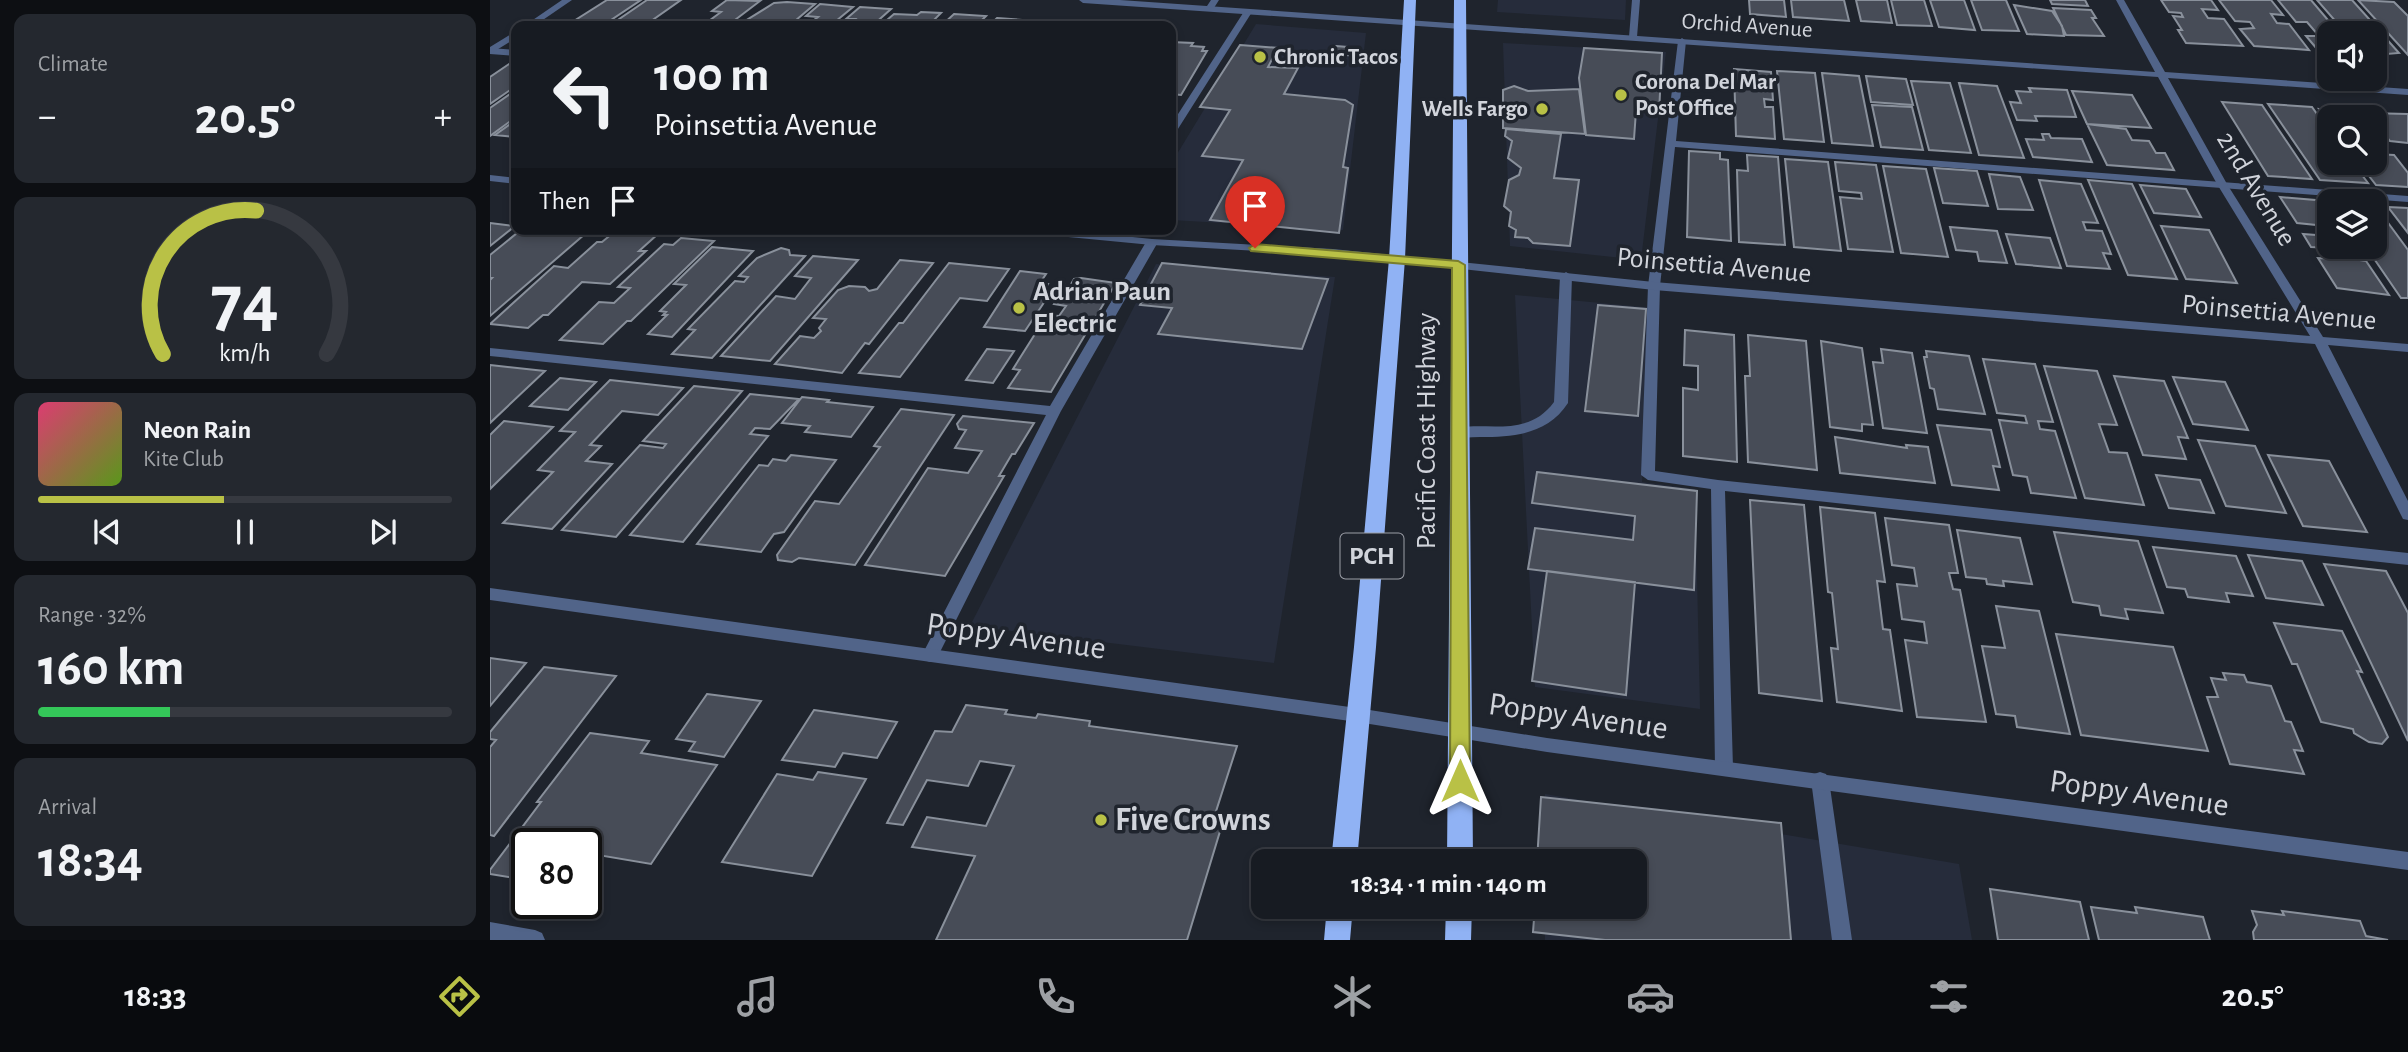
<!DOCTYPE html>
<meta charset="utf-8">
<style>
body{margin:0;font-family:"Alegreya Sans",sans-serif;background:#24282f;color:#f1f3f6;height:100vh;display:flex;flex-direction:column;font-size:26px;white-space:nowrap}
*{box-sizing:border-box;margin:0}
p{font-size:23px;color:#9ea1a5}
.icon{flex:none;width:38px;height:38px;fill:none;stroke:currentColor;stroke-width:2;stroke-linecap:round;stroke-linejoin:round}
.map{position:relative;flex:1;overflow:hidden}
.sheet{display:flex;flex-direction:column;gap:14px;padding:14px;background:#0d0f13;width:490px}
.sheet>*{flex:none}
.guide{position:absolute;left:21px;top:21px;width:665px;height:214px;border-radius:14px;box-shadow:0 4px 10px #0003,0 0 0 2px #363940;background:#171b22;color:#f1f3f6;overflow:hidden}
.tools{position:absolute;left:1827px;top:21px;display:grid;gap:14px}
.tools a{display:grid;place-items:center;width:70px;height:70px;border-radius:14px;background:#171b22;box-shadow:0 4px 10px #0003,0 0 0 2px #363940;font-size:35px}
.speed{position:absolute;left:21px;top:828px;display:flex;gap:14px;font-size:35px;font-weight:700;text-align:center}
.speed>*{display:grid;place-content:center;width:91px;height:91px;border-radius:50%;background:#171b22;box-shadow:0 4px 10px #0003,0 0 0 2px #363940;line-height:1}
.speed .limit{border:4px solid #111;border-radius:10px;background:#fff;color:#111}
.pin{position:absolute;display:grid;place-items:center;width:60px;height:60px;color:#fff;margin:-72px -30px;border-radius:50% 50% 50% 0;rotate:-45deg;box-shadow:0 0 7px #0007}
.pin .icon{rotate:45deg}
.me{position:absolute;width:77px;margin:-38px;rotate:0deg;stroke-linejoin:round;filter:drop-shadow(0 0 5px #0008)}
.turn{display:flex;align-items:center;gap:24px;height:147px;padding:0 28px;font-size:32px}
.turn .icon{width:91px;height:91px;stroke-width:2.5}
.turn b{display:block;font-size:49px;line-height:60px}
.then{display:flex;align-items:center;height:66px;padding:0 28px;background:#0003;gap:14px;font-size:26px}
.big{font-size:52px;font-weight:700;line-height:1.1}
.sheet .widget{flex:1;display:flex;flex-direction:column;justify-content:center;gap:10px;min-width:0;padding:0 24px;border-radius:14px;background:#24282f}
.sheet .dial{align-items:center;gap:0}
.dial svg{height:182px;overflow:visible;fill:none;stroke:#363940;stroke-width:7;stroke-linecap:round;text-anchor:middle}
.dial text{fill:#f1f3f6;stroke:none}
.song{display:flex;align-items:center;gap:21px}
.cover{width:84px;height:84px;border-radius:10px;background:linear-gradient(135deg,hsl(340 70% 55%),hsl(90 70% 35%))}
.played{height:7px;border-radius:4px;background:linear-gradient(90deg,#b9c146 45%,#363940 45%)}
.keys{display:flex;justify-content:space-around;direction:ltr}
.heat{display:flex;justify-content:space-between;align-items:center;font-size:38px;direction:ltr}
.charge{height:10px;border-radius:5px;background:linear-gradient(90deg,#34c759 32%,#363940 0)}
.trip{position:absolute;left:761px;top:849px;width:396px;height:70px;border-radius:14px;background:#171b22;box-shadow:0 4px 10px #0003,0 0 0 2px #363940;font-weight:700;line-height:70px;text-align:center}
.tab-bar{display:flex;height:112px;justify-content:space-around;align-items:center;background:#090b0e;color:#9ea1a5}
.tab-bar .icon{width:49px;height:49px}
.tab-bar .active{color:#b9c146}
.tab-bar b{font-size:32px;color:#f1f3f6}
main{display:flex;flex:1;min-height:0}
.map>svg:first-child{display:block}
.built{fill:#262c3b}
.building{fill:#474c57;stroke:#89909b;stroke-width:2}
.lines{fill:none;stroke-linecap:round;stroke-linejoin:round}
.service{fill:#516489;fill-rule:evenodd}
.minor{fill:#516489;fill-rule:evenodd}
.tertiary{fill:#516489;fill-rule:evenodd}
.trunk{fill:#90b2f4;fill-rule:evenodd}
.route{fill:#b9c146;stroke:#787d2e;stroke-width:2}
.poi-dot{fill:#b9c146;stroke:#1f242d;stroke-width:2.5}
.labels{text-anchor:middle;dominant-baseline:central;stroke-width:7;stroke-linejoin:round;paint-order:stroke}
.far-street-label{font-size:23px;fill:#d1d4db;stroke:#1f242d}
.far-poi-label{font-size:23px;font-weight:bold;fill:#d1d4db;stroke:#1f242d;text-anchor:start}
.shield{fill:#1f242d;stroke:#9c9fa7;stroke-width:2}
.shield-label{font-size:26px;font-weight:bold;fill:#d1d4db}
.street-label{font-size:28px;fill:#d1d4db;stroke:#1f242d}
.poi-label{font-size:28px;font-weight:bold;fill:#d1d4db;stroke:#1f242d;text-anchor:start}
.near-street-label{font-size:33px;fill:#d1d4db;stroke:#1f242d}
.near-poi-label{font-size:33px;font-weight:bold;fill:#d1d4db;stroke:#1f242d;text-anchor:start}
</style>
<main>
<section class="sheet">
<div class="widget"><p>Climate</p>
<div class="heat"><a>−</a><b class="big">20.5°</b><a>+</a></div>
</div>
<div class="widget dial"><svg viewBox="0 0 100 80">
<path d="M14 69A42 42 0 1 1 86 69"/>
<path d="M14 69A42 42 0 0 1 55 6" stroke="#b9c146"/>
<text x="50" y="56" font-size="32" font-weight="700">74</text>
<text x="50" y="72" font-size="11">km/h</text>
</svg></div>
<div class="widget">
<div class="song"><i class="cover"></i><div><b>Neon Rain</b><p>Kite Club</p></div></div>
<div class="played"></div>
<div class="keys"><svg class="icon" aria-label="previous" viewBox="0 0 24 24"><path d="M18 5L8 12l10 7zM5 5v14"/></svg><svg class="icon" aria-label="pause" viewBox="0 0 24 24"><path d="M8 5v14M16 5v14"/></svg><svg class="icon" aria-label="next" viewBox="0 0 24 24"><path d="M6 5l10 7-10 7zM19 5v14"/></svg></div>
</div>
<div class="widget"><p>Range · 32%</p><b class="big">160 km</b><div class="charge"></div></div>
<div class="widget"><p>Arrival</p><b class="big">18:34</b></div>
</section>
<div class="map">
<svg width="1918" height="940" viewBox="0 0 1918 940">
<rect width="100%" height="100%" fill="#1f242d"/>
<path class="built" d="M1008 0H1136L1135 20 1007 12Z
M766 24 876 33 853 230 681 220V164Z
M1013 43 1176 52 1151 260 1020 246Z
M666 264 845 277 784 663 480 626Z
M1025 295 1164 308 1152 482 1205 489 1210 709 1045 687Z
M1055 794 1469 864 1482 940H1055V907L1144 906V861H1055Z"/>
<path class="building" d="M117 0H151L112 26H76Z
M157 0H191L154 26H119Z
M237 0 270 1 237 26H212L231 12 222 11Z
M1259 0H1294L1296 17 1260 14Z
M1301 0H1354L1359 21 1303 17Z
M1366 0H1397L1402 23 1371 21Z
M1401 0H1434L1442 26 1407 25Z
M1440 0H1474L1485 30 1449 27Z
M1481 0H1516L1529 31 1492 30Z
M1560 0H1595L1598 6 1562 4Z
M1671 0H1721L1728 10 1712 9 1718 18 1734 19 1753 46 1696 43 1688 30H1692L1683 16 1693 17 1691 13 1679 12Z
M1729 0H1781L1793 15 1781 14 1787 23 1799 24 1819 50 1764 46 1750 29 1764 28 1760 22 1745 21Z
M1788 0H1821L1849 33H1839V52L1827 49 1816 36H1829L1817 22H1806Z
M1827 0H1862L1880 20H1870L1875 25 1885 26 1909 53 1885 55V33L1854 31Z
M1868 0 1904 2 1918 16V55Z
M297 2 325 4 299 26H247L284 3Z
M330 4 363 7 340 26H316L328 17 316 16Z
M1524 5 1562 11 1572 26 1574 36 1537 34Z
M370 7 401 9 382 26H357L365 19H356Z
M1563 8 1601 10 1606 18H1602L1614 36 1576 35Z
M431 12 451 13 438 26H390L404 14 427 15Z
M464 14 496 16 486 26H451Z
M507 18 533 20 527 26H491L497 21H504Z
M546 20 571 22 567 26H533L538 21Z
M681 42 703 43 701 46 714 47 712 51H717L691 95 681 94Z
M750 45 788 48 778 67 808 68 794 94 855 100 863 105 853 167 858 168 849 233 720 220 753 160 712 156 740 110 710 107Z
M846 46 869 48 866 56 842 54Z
M1094 48 1172 53 1169 113 1146 111 1144 139 1096 135 1089 78Z
M22 62 26 63V86L0 104V77Z
M1244 69 1281 72 1283 100 1274 99 1275 107H1283L1285 139 1246 136Z
M1287 71 1325 73 1334 142 1294 139Z
M1332 73 1369 76 1383 146 1342 143Z
M1376 76 1416 79 1423 105 1381 102Z
M1421 81 1460 83 1481 153 1439 150Z
M1469 83 1507 86 1534 158 1489 155Z
M1024 86 1038 91 1089 89 1095 134 1013 128V90Z
M1539 88 1577 90 1586 117 1545 116 1547 121 1527 120 1520 102 1531 103 1526 91 1541 92Z
M1582 91 1642 95 1661 128 1597 124Z
M23 92H26V117L0 136V108Z
M1732 102 1772 105 1822 179 1778 176Z
M1778 104 1822 107 1839 131V163H1863L1878 183 1830 180Z
M1382 105 1422 107 1433 150 1391 147Z
M1829 109 1857 111 1861 115 1873 117H1839V123Z
M1877 113 1918 114V143L1900 141 1885 122V117Z
M26 120V137L5 135Z
M1597 124 1636 129 1642 140 1659 141 1666 153H1675L1684 170 1617 165Z
M1016 129 1071 134 1064 178 1089 180 1080 246 1043 243 1038 238 1025 237 1026 230 1019 226 1021 212 1014 206 1019 180 1029 175 1031 168 1018 158 1022 141 1015 136Z
M1552 134H1559L1561 138 1592 139 1602 162 1543 157 1536 139 1554 140Z
M1199 151 1230 153V159L1238 160 1241 241 1197 237Z
M1885 154 1904 155 1918 173V187L1886 185 1869 163H1885Z
M1257 155 1288 157 1295 245 1249 242 1247 170 1258 171Z
M1295 159 1338 162 1351 251 1304 247Z
M1345 162 1386 165 1403 252 1358 249 1350 197 1372 199 1371 193 1349 191Z
M1393 166 1436 169 1458 257 1411 253Z
M1444 168 1487 171 1498 206 1453 203Z
M1499 174 1530 177 1543 210 1508 209Z
M1549 180 1591 184 1608 223 1593 222 1596 230 1612 231 1621 254 1613 253 1620 269 1577 266Z
M1598 180 1642 184 1687 279 1638 275Z
M1650 185 1696 189 1711 217 1664 213Z
M1790 197 1837 201 1839 229 1836 226 1807 223Z
M1885 205 1918 250V298H1911L1876 247H1885Z
M1898 207 1918 208V233Z
M0 223 25 226 0 246Z
M1671 226 1719 230 1747 283 1696 279Z
M1460 227 1507 231 1517 263 1489 261 1487 252 1466 250Z
M32 229H78L75 232 95 234 0 316V280L2 278H0V255Z
M154 232 169 233 149 251H156L120 284 92 282 58 315H53L38 328 0 324 64 266 78 268 107 242H112L123 233 150 235Z
M1516 234 1560 238 1571 268 1526 264Z
M1813 234 1839 236V247H1861L1870 260 1876 261 1899 295 1847 288 1828 258 1849 259 1841 248 1821 247Z
M191 238 224 241 141 321H137L113 344 70 340 109 302 124 303 140 288 128 287 174 244 183 245Z
M222 247 263 251 182 337 158 334 177 315H173L176 312 170 311 196 285 184 284Z
M291 248 299 250 300 255 315 256 222 358 182 354 205 330 198 329 245 281 254 282 258 277 249 276 267 258Z
M323 256 368 260 280 361 231 356 286 296 305 299 321 278 305 276Z
M410 260 443 263 379 344 375 343 352 373 285 364 310 336 324 338 331 331 329 328 336 319 323 318 348 290 359 286 375 287 379 291 387 289Z
M459 263 519 269 497 301 470 298 410 377 369 373 409 323H413Z
M672 263 838 279 812 349 668 334 682 308 650 305Z
M530 271 556 274 550 283 558 284 556 288 563 289 535 331 494 327Z
M591 278 626 283 561 392 518 388 530 370 523 369 557 315 569 316 576 306 564 304 576 285 580 286 584 279Z
M1108 305 1156 309 1148 416 1095 411Z
M1195 330 1244 335 1247 462 1193 456V388L1208 390V366L1194 365Z
M1258 335 1316 341 1327 470 1258 462 1255 376H1260Z
M1331 341 1372 348 1383 425 1372 424V431L1340 427Z
M497 349 524 351 503 383 476 380Z
M1391 349 1422 353 1437 433 1393 428 1383 362 1393 363Z
M1436 351 1479 356 1495 414 1448 409 1444 389 1440 388 1434 357H1437Z
M1493 359 1545 364 1563 422 1548 421 1550 429 1565 431 1586 498 1541 493 1537 477 1523 475 1509 420 1537 423 1535 416 1507 413Z
M0 365 55 371 0 423Z
M1554 366 1607 371 1627 425 1609 424 1619 452 1637 453 1654 505 1595 498Z
M1624 376 1674 381 1698 438 1688 437 1696 459 1653 455Z
M1683 377 1735 382 1758 430 1703 424Z
M70 378 106 382 78 410 40 406Z
M120 380 193 388 168 415 132 411 100 445 111 446 96 461 122 464 62 529 13 523 63 472 48 470 85 432 70 431Z
M204 386 252 391 126 537 72 530 150 445 173 448 176 444 153 441Z
M260 394 309 399 280 429 265 428 260 434 278 436 193 542 140 535Z
M312 397 339 400 337 402 383 407 361 437 315 432 320 426 292 423Z
M411 409 464 415 365 565 309 558 302 562 288 560 287 555 325 501 349 504 390 447 384 446Z
M473 416 544 423 525 454H522L509 476H514L455 576 375 565 438 468 478 473 492 451 465 448 476 430 469 429 467 424Z
M14 421 63 427 0 489V435Z
M1447 425 1501 430 1510 467 1503 466 1509 490 1462 485Z
M1345 437 1417 448 1416 445 1438 447 1445 483 1350 473Z
M1708 440 1765 446 1796 513 1736 506Z
M301 455 346 460 294 532 284 534 271 552 207 544 269 465 278 466 283 459 296 461Z
M1778 455 1839 461 1877 532 1813 526Z
M1047 472 1207 491 1204 590 1038 569 1045 528 1143 540 1145 516 1042 503Z
M1666 475 1710 480 1724 513 1679 508Z
M1260 500 1314 505 1332 701 1269 693Z
M1330 507 1385 513 1395 582 1387 581 1393 629 1400 630 1412 711 1347 702 1341 648 1348 649 1342 593 1338 592Z
M1395 518 1459 525 1468 573H1459L1463 589 1470 590 1496 722 1427 717 1415 640 1437 643 1434 622 1412 619 1407 584 1427 586 1424 568 1402 565Z
M1467 530 1530 538 1542 584 1513 581 1514 586 1497 584 1496 579 1476 577Z
M1564 532 1648 541 1673 613 1635 609 1638 619 1611 615 1609 606 1583 602Z
M1663 547 1746 556 1763 596 1736 593 1739 602 1698 597 1695 589 1677 587Z
M1758 555 1812 561 1833 605 1776 598Z
M1834 564 1896 571 1918 613V741Z
M1057 571 1145 582 1136 695 1042 681Z
M1506 606 1549 611 1580 734 1527 727 1525 716 1506 714 1492 646 1515 648Z
M1784 623 1852 631 1872 672 1867 671 1898 737 1892 744 1879 742 1864 733 1863 729 1831 722 1807 664H1802Z
M1566 634 1683 647 1718 751 1591 735Z
M0 658 36 663 0 706Z
M54 667 126 676 4 836 0 835V747L6 740 0 739V732Z
M1733 673 1754 675 1757 682 1781 686 1795 721 1801 722 1813 751 1804 750 1814 774 1740 764 1717 697H1728L1721 678 1736 680Z
M217 694 271 701 234 757 199 751 205 742 186 739Z
M476 705 517 710 515 714 546 718 548 714 600 721 599 726 747 746 721 827 731 828 697 940H446L485 856 422 847 437 817 496 826 524 766 490 761 478 786 437 780 413 825 397 823 445 731 462 732Z
M324 710 407 722 387 758 353 753 345 767 292 760Z
M100 733 159 741 151 753 227 765 161 864 96 853V844L66 839 63 844H37L36 880 0 874V870L51 802H47Z
M328 772 376 779 322 876 232 862 287 774 323 780Z
M1051 797 1291 823 1301 940H1115L1043 932 1045 906H1144V861H1047Z
M1500 889 1590 902 1599 940H1508Z
M1601 907 1647 913 1645 907 1713 917 1720 940H1609Z
M1762 911 1794 915 1792 911 1870 921 1876 936 1898 940H1764L1763 932 1767 925Z"/>
<g class="lines">
<path class="service" d="M721 0H729L722 11H716L715 9Z
M1142 0H1150L1147 37 1143 40 1139 37Z
M755 10 762 12 686 132 681 135V125Z
M1192 38 1196 41 1186 141 1918 196V202L1185 147 1170 286 1165 471 1228 480 1918 553V565L1235 491 1243 768 1240 773 1234 776 1228 773 1225 768 1221 489 1158 480 1151 475 1158 286 1188 41Z
M0 48 26 50V56L0 54Z
M662 239 668 242 571 411 446 660 440 662 434 660 432 655 556 415 0 356V348L560 406 656 242Z
M1076 272 1082 276 1078 403C1058 434 1025 437 990 437 981 437 972 439 963 436L961 433C979 415 1034 444 1064 402L1070 276Z
M1330 772 1336 774 1339 780 1362 940H1342L1321 780 1324 774Z"/>
<path class="minor" d="M72 0H82L44 26H34Z
M589 0H630L1665 72 1626 0H1634L1675 72 1918 89V95L1678 78 1737 184 1833 337 1918 344V352L1838 345 1918 501V520L1913 519 1911 515 1825 344 1164 290 843 255 662 245 526 232 521 229H564L662 239 843 249 1164 282 1820 336 1727 184 1668 77 593 3Z
M26 31V38L0 54V47Z
M0 175 26 178V184L0 181Z
M0 922 45 930 52 933 55 940H0Z"/>
<path class="tertiary" d="M0 588 867 708 1057 738 1918 852V870L1057 752 867 722 0 600Z"/>
<path class="trunk" d="M914 0H926L915 259 886 647 867 861H841L864 647 899 259Z
M964 0H976L983 861H957Z
M837 906H863L860 940H834Z
M956 906H982L981 940H955Z"/>
</g>
<path class="route" d="M765 244 968 261 975 265 980 781 977 787 970 790 963 787 960 781 962 268 761 251 759 248Z"/>
<g class="poi-dot">
<circle cx="770" cy="57" r="7"/>
<circle cx="1131" cy="95" r="7"/>
<circle cx="1052" cy="109" r="7"/>
<circle cx="529" cy="308" r="7"/>
<circle cx="611" cy="820" r="7"/>
</g>
<g class="labels">
<g class="far-street-label">
<text transform="translate(1257 26) rotate(4)">Orchid Avenue</text>
</g>
<g class="far-poi-label">
<text x="784" y="57">Chronic Tacos</text>
<text x="1145" y="82">Corona Del Mar<tspan x="1145" dy="26">Post Office</tspan></text>
<text x="1038" y="109" text-anchor="end">Wells Fargo</text>
</g>
<rect class="shield" x="850.5" y="533.5" width="63" height="45" rx="5"/>
<g class="shield-label">
<text x="882" y="556">PCH</text>
</g>
<g class="street-label">
<text transform="translate(1766 189) rotate(59)">2nd Avenue</text>
<text transform="translate(1224 266) rotate(5)">Poinsettia Avenue</text>
<text transform="translate(1789 313) rotate(5)">Poinsettia Avenue</text>
<text transform="translate(937 431) rotate(-90)">Pacific Coast Highway</text>
</g>
<g class="poi-label">
<text x="543" y="292">Adrian Paun<tspan x="543" dy="32">Electric</tspan></text>
</g>
<g class="near-street-label">
<text transform="translate(526 637) rotate(8)">Poppy Avenue</text>
<text transform="translate(1088 717) rotate(8)">Poppy Avenue</text>
<text transform="translate(1649 794) rotate(8)">Poppy Avenue</text>
</g>
<g class="near-poi-label">
<text x="625" y="820">Five Crowns</text>
</g>
</g>
</svg>
<div class="tools">
<a><svg class="icon" aria-label="sound" viewBox="0 0 24 24"><path d="M4 9h4l5-4v14l-5-4H4zM17 9q2 3 0 6"/></svg></a>
<a><svg class="icon" aria-label="search" viewBox="0 0 24 24"><circle cx="10" cy="10" r="6"/><path d="M15 15l6 6"/></svg></a>
<a><svg class="icon" aria-label="layers" viewBox="0 0 24 24"><path d="M12 4l9 5-9 5-9-5zM3 14l9 5 9-5"/></svg></a>
</div>
<div class="speed"><div class="limit">80</div></div>
<div class="pin" style="left:765px;top:248px;background:#d93025"><svg class="icon" aria-label="arrive" viewBox="0 0 24 24"><path d="M6 21V4h12l-3 4 3 4H6"/></svg></div>
<svg class="me" style="left:970px;top:781px" viewBox="-20 -20 40 40"><path d="M0-17L14 15 0 8-14 15z" fill="#b9c146" stroke="#fff" stroke-width="4"/></svg>
<div class="trip">18:34 · 1 min · 140 m</div>
<div class="guide">
<div class="turn"><svg class="icon" aria-label="left" viewBox="0 0 24 24"><path d="M17 20v-9H6M10 6l-5 5 5 5"/></svg><div><b>100 m</b>Poinsettia Avenue</div></div>
<div class="then">Then<svg class="icon" aria-label="arrive" viewBox="0 0 24 24"><path d="M6 21V4h12l-3 4 3 4H6"/></svg></div>
</div>
</div>
</main>
<nav class="tab-bar">
<b>18:33</b>
<svg class="icon active" aria-label="directions" viewBox="0 0 24 24"><path d="M12 3l9 9-9 9-9-9zM9 14v-3h6M13 9l2 2-2 2"/></svg>
<svg class="icon" aria-label="music" viewBox="0 0 24 24"><path d="M9 18V5l10-2v13"/><circle cx="6" cy="18" r="3"/><circle cx="16" cy="16" r="3"/></svg>
<svg class="icon" aria-label="phone" viewBox="0 0 24 24"><path d="M5 4h4l2 5-3 2q2 4 5 5l2-3 5 2v4C11 20 4 13 5 4z"/></svg>
<svg class="icon" aria-label="climate" viewBox="0 0 24 24"><path d="M12 3v18M4 7l16 10M4 17L20 7"/></svg>
<svg class="icon" aria-label="car" viewBox="0 0 24 24"><path d="M5 17H2v-5l4-1 3-4h7l3 4 3 1v5h-3M9 17h6M6 11h13"/><circle cx="7" cy="17" r="2"/><circle cx="17" cy="17" r="2"/></svg>
<svg class="icon" aria-label="filters" viewBox="0 0 24 24"><path d="M4 7h16M4 17h16"/><circle cx="9" cy="7" r="2"/><circle cx="15" cy="17" r="2"/></svg>
<b>20.5°</b>
</nav>
